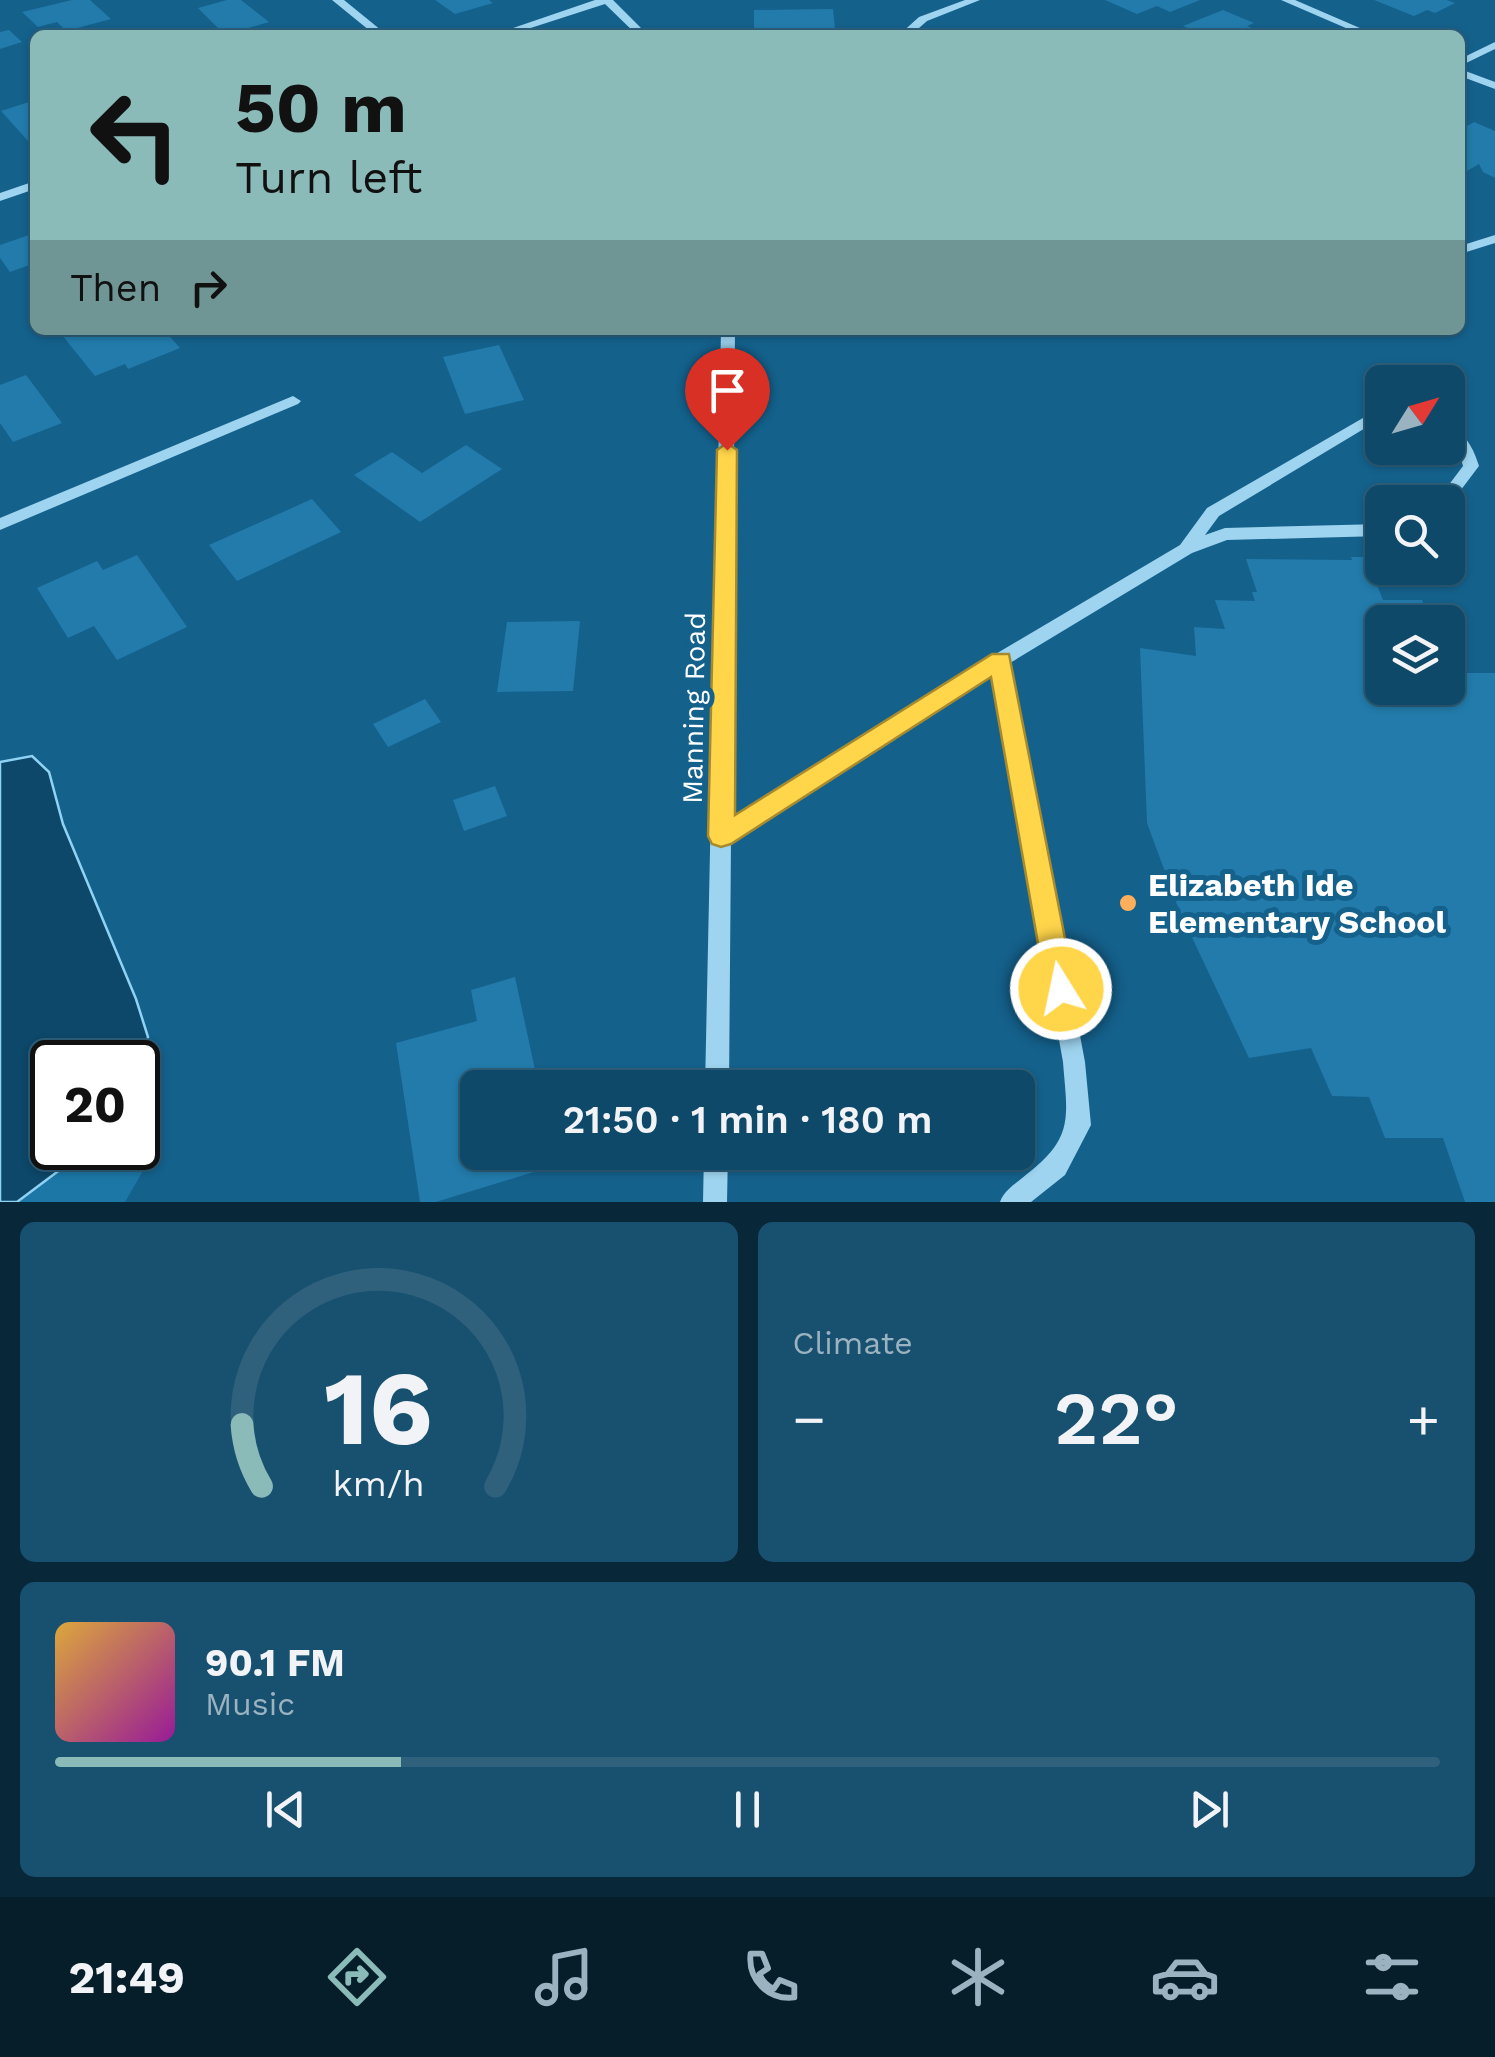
<!DOCTYPE html>
<meta charset="utf-8">
<style>
body{margin:0;font-family:"Work Sans",sans-serif;background:#18506f;color:#f1f3f6;height:100vh;display:flex;flex-direction:column;font-size:38px;white-space:nowrap}
*{box-sizing:border-box;margin:0}
p{font-size:32px;color:#9bb2c0}
.icon{flex:none;width:55px;height:55px;fill:none;stroke:currentColor;stroke-width:2;stroke-linecap:round;stroke-linejoin:round}
.map{position:relative;height:1202px;overflow:hidden}
.panel{display:flex;flex-direction:column;gap:20px;padding:20px;background:#08283a;flex:1}
.panel>*{flex:none}
.guide{position:absolute;left:30px;top:30px;width:1435px;height:305px;border-radius:15px;box-shadow:0 2px 8px #0004,0 0 0 2px #2f617d;background:#8bbbb9;color:#111;overflow:hidden}
.needle{width:65px;rotate:53deg}
.fabs{position:absolute;left:1365px;top:365px;display:grid;gap:20px}
.fabs a{display:grid;place-items:center;width:100px;height:100px;border-radius:15px;background:#0f4969;box-shadow:0 2px 8px #0004,0 0 0 2px #2f617d;font-size:50px}
.speed{position:absolute;left:30px;top:1040px;display:flex;gap:20px;font-size:50px;font-weight:700;text-align:center}
.speed>*{display:grid;place-content:center;width:130px;height:130px;border-radius:50%;background:#0f4969;box-shadow:0 2px 8px #0004,0 0 0 2px #2f617d;line-height:1}
.speed .limit{border:5px solid #111;border-radius:15px;background:#fff;color:#111}
.pin{position:absolute;display:grid;place-items:center;width:85px;height:85px;color:#fff;margin:-102px -42px;border-radius:50% 50% 50% 0;rotate:-45deg;box-shadow:0 0 10px #0007}
.pin .icon{rotate:45deg}
.me{position:absolute;width:110px;margin:-55px;rotate:350deg;stroke-linejoin:round;filter:drop-shadow(0 0 8px #0008)}
.turn{display:flex;align-items:center;gap:35px;height:210px;padding:0 40px;font-size:45px}
.turn .icon{width:130px;height:130px;stroke-width:2.5}
.turn b{display:block;font-size:70px;line-height:85px}
.then{display:flex;align-items:center;height:95px;padding:0 40px;background:#0003;gap:20px;font-size:38px}
.big{font-size:75px;font-weight:600;line-height:1.1}
.panel .widget{flex:1;display:flex;flex-direction:column;justify-content:center;gap:15px;min-width:0;padding:0 35px;border-radius:15px;background:#18506f}
.panel .dial{align-items:center;gap:0}
.dial svg{height:260px;overflow:visible;fill:none;stroke:#2f617d;stroke-width:7;stroke-linecap:round;text-anchor:middle}
.dial text{fill:#f1f3f6;stroke:none}
.song{display:flex;align-items:center;gap:30px}
.cover{width:120px;height:120px;border-radius:15px;background:linear-gradient(135deg,hsl(40 70% 55%),hsl(300 70% 35%))}
.played{height:10px;border-radius:5px;background:linear-gradient(90deg,#8bbbb9 25%,#2f617d 25%)}
.keys{display:flex;justify-content:space-around;direction:ltr}
.heat{display:flex;justify-content:space-between;align-items:center;font-size:55px;direction:ltr}
.panel .tiles{flex:1;display:grid;gap:20px;grid-template-columns:1fr 1fr}
.widget:last-child{grid-column:span 2}
.trip{position:absolute;left:460px;top:1070px;width:575px;height:100px;border-radius:15px;background:#0f4969;box-shadow:0 2px 8px #0004,0 0 0 2px #2f617d;font-weight:600;line-height:100px;text-align:center}
.dock{display:flex;height:160px;justify-content:space-around;align-items:center;background:#061d2a;color:#9bb2c0}
.dock .icon{width:70px;height:70px}
.dock .selected{color:#8bbbb9}
.dock b{font-size:45px;color:#f1f3f6}
.map>svg:first-child{display:block}
.green{fill:#1c77a6}
.water{fill:#0d4769;stroke:#8fd2f3;stroke-width:2.5}
.building{fill:#227bab}
.lines{fill:none;stroke-linecap:round;stroke-linejoin:round}
.minor{fill:#9ed4f0;fill-rule:evenodd}
.route{fill:#ffd54a;stroke:#a68a30;stroke-width:2.5}
.poi-dot{fill:#ffaf5c;stroke:#14618c;stroke-width:4}
.labels{text-anchor:middle;dominant-baseline:central;stroke-width:10;stroke-linejoin:round;paint-order:stroke}
.street-label{font-size:28px;fill:#fff;stroke:#14618c}
.near-poi-label{font-size:32px;font-weight:bold;fill:#fff;stroke:#14618c;text-anchor:start}
</style>
<div class="map">
<svg width="1495" height="1202" viewBox="0 0 1495 1202">
<rect width="100%" height="100%" fill="#14618c"/>
<path class="green" d="M138 1135 159 1143 125 1202H17L89 1148H138Z"/>
<path class="water" d="M32 756 49 772 63 824 136 999 148 1037 138 1070V1062H52V1148H89L17 1202H0V762Z"/>
<path class="building" d="M72 0H90L111 19 66 31 57 22 38 27 22 12Z
M227 0H241L269 22 225 35 198 8Z
M435 0H489L493 3 455 14Z
M1105 0H1200L1170 12 1157 6 1137 14Z
M1374 0H1447L1455 3 1435 13 1427 10 1414 16Z
M833 9 835 28H796L797 35H754V10Z
M1223 10 1254 23 1247 26 1267 35H1203L1183 26Z
M9 30 22 42 0 49V32Z
M35 100V138L28 141 1 111Z
M1474 122 1495 131V178L1483 172 1479 164 1460 175V130Z
M35 233V263L10 272 0 258V245Z
M75 330H164L180 348 128 369 125 364 95 376 62 335Z
M499 345 524 400 465 414 443 357Z
M26 375 62 423 13 442 0 423V385Z
M466 445 502 469 420 522 354 475 392 452 422 473Z
M312 499 341 532 237 581 209 545Z
M137 555 187 627 117 660 94 626 68 638 37 588 97 561 103 570Z
M1351 557H1366L1383 600H1422L1432 622H1382V688H1448V655L1456 673H1495V1202H1465L1443 1138H1385L1369 1097 1332 1096 1311 1048 1249 1058 1179 910 1147 823 1140 648 1196 656 1194 627 1225 629 1215 600 1255 601 1252 592H1257L1246 559 1352 560Z
M580 621 573 691 497 692 507 622Z
M425 699 441 722 388 747 373 724Z
M495 786 507 816 464 831 453 800Z
M515 977 539 1088H478V1152H530L534 1172 436 1202H420L396 1043 477 1021 471 990Z"/>
<g class="lines">
<path class="minor" d="M332 0H344L387 35H375Z
M595 0H613L648 35H637L605 4 509 35H493Z
M965 0H980L927 21 911 35H899L919 17Z
M1281 0H1295L1376 35H1362Z
M1495 42V49L1460 66V59Z
M1460 69 1495 82V89L1460 76Z
M35 181V189L0 201V193Z
M1495 235V243L1460 254V246Z
M721 330H735L731 819 994 655 1180 545 1207 508 1382 407V418L1219 516 1205 535 1225 528 1382 524V536L1227 540 1192 553 1010 663 1085 1062 1091 1125 1065 1175 1031 1202H1000C1005 1189 1017 1183 1027 1174 1075 1137 1067 1116 1063 1062L993 673 731 840 729 1088H705Z
M293 396 301 401 298 404 0 530V518Z
M1448 425C1465 432 1474 449 1479 466L1448 507V502H1436L1463 466 1459 452 1448 439Z
M704 1152H728L727 1202H703Z"/>
</g>
<path class="route" d="M727 443 737 450 735 815 992 654H1009L1075 989 1071 998 1061 1002 1051 998 1046 989 991 677 731 844 721 847 712 844 708 836 717 450Z"/>
<circle class="poi-dot" cx="1128" cy="903" r="10"/>
<g class="labels">
<g class="street-label">
<text transform="translate(694 708) rotate(-89)">Manning Road</text>
</g>
<g class="near-poi-label">
<text x="1148" y="885">Elizabeth Ide<tspan x="1148" dy="37">Elementary School</tspan></text>
</g>
</g>
</svg>
<div class="fabs">
<a><svg class="needle" viewBox="-14 -14 28 28"><path d="M0-13l5 13h-10z" fill="#e53935"/><path d="M0 13l5-13h-10z" fill="#9bb2c0"/></svg></a>
<a><svg class="icon" aria-label="search" viewBox="0 0 24 24"><circle cx="10" cy="10" r="6"/><path d="M15 15l6 6"/></svg></a>
<a><svg class="icon" aria-label="layers" viewBox="0 0 24 24"><path d="M12 4l9 5-9 5-9-5zM3 14l9 5 9-5"/></svg></a>
</div>
<div class="speed"><div class="limit">20</div></div>
<div class="pin" style="left:727px;top:450px;background:#d93025"><svg class="icon" aria-label="arrive" viewBox="0 0 24 24"><path d="M6 21V4h12l-3 4 3 4H6"/></svg></div>
<svg class="me" style="left:1061px;top:989px" viewBox="-20 -20 40 40"><circle r="17" fill="#ffd54a" stroke="#fff" stroke-width="3"/><path d="M0-11L8 9 0 5-8 9z" fill="#fff"/></svg>
<div class="trip">21:50 · 1 min · 180 m</div>
<div class="guide">
<div class="turn"><svg class="icon" aria-label="left" viewBox="0 0 24 24"><path d="M17 20v-9H6M10 6l-5 5 5 5"/></svg><div><b>50 m</b>Turn left</div></div>
<div class="then">Then<svg class="icon" aria-label="right" viewBox="0 0 24 24"><path d="M7 20v-9h11M14 6l5 5-5 5"/></svg></div>
</div>
</div>
<section class="panel">
<div class="tiles">
<div class="widget dial"><svg viewBox="0 0 100 80">
<path d="M14 69A42 42 0 1 1 86 69"/>
<path d="M14 69A42 42 0 0 1 8 50" stroke="#8bbbb9"/>
<text x="50" y="56" font-size="32" font-weight="700">16</text>
<text x="50" y="72" font-size="11">km/h</text>
</svg></div>
<div class="widget"><p>Climate</p>
<div class="heat"><a>−</a><b class="big">22°</b><a>+</a></div>
</div>
<div class="widget">
<div class="song"><i class="cover"></i><div><b>90.1 FM</b><p>Music</p></div></div>
<div class="played"></div>
<div class="keys"><svg class="icon" aria-label="previous" viewBox="0 0 24 24"><path d="M18 5L8 12l10 7zM5 5v14"/></svg><svg class="icon" aria-label="pause" viewBox="0 0 24 24"><path d="M8 5v14M16 5v14"/></svg><svg class="icon" aria-label="next" viewBox="0 0 24 24"><path d="M6 5l10 7-10 7zM19 5v14"/></svg></div>
</div>
</div>
</section>
<nav class="dock">
<b>21:49</b>
<svg class="icon selected" aria-label="directions" viewBox="0 0 24 24"><path d="M12 3l9 9-9 9-9-9zM9 14v-3h6M13 9l2 2-2 2"/></svg>
<svg class="icon" aria-label="music" viewBox="0 0 24 24"><path d="M9 18V5l10-2v13"/><circle cx="6" cy="18" r="3"/><circle cx="16" cy="16" r="3"/></svg>
<svg class="icon" aria-label="phone" viewBox="0 0 24 24"><path d="M5 4h4l2 5-3 2q2 4 5 5l2-3 5 2v4C11 20 4 13 5 4z"/></svg>
<svg class="icon" aria-label="climate" viewBox="0 0 24 24"><path d="M12 3v18M4 7l16 10M4 17L20 7"/></svg>
<svg class="icon" aria-label="car" viewBox="0 0 24 24"><path d="M5 17H2v-5l4-1 3-4h7l3 4 3 1v5h-3M9 17h6M6 11h13"/><circle cx="7" cy="17" r="2"/><circle cx="17" cy="17" r="2"/></svg>
<svg class="icon" aria-label="filters" viewBox="0 0 24 24"><path d="M4 7h16M4 17h16"/><circle cx="9" cy="7" r="2"/><circle cx="15" cy="17" r="2"/></svg>
</nav>
